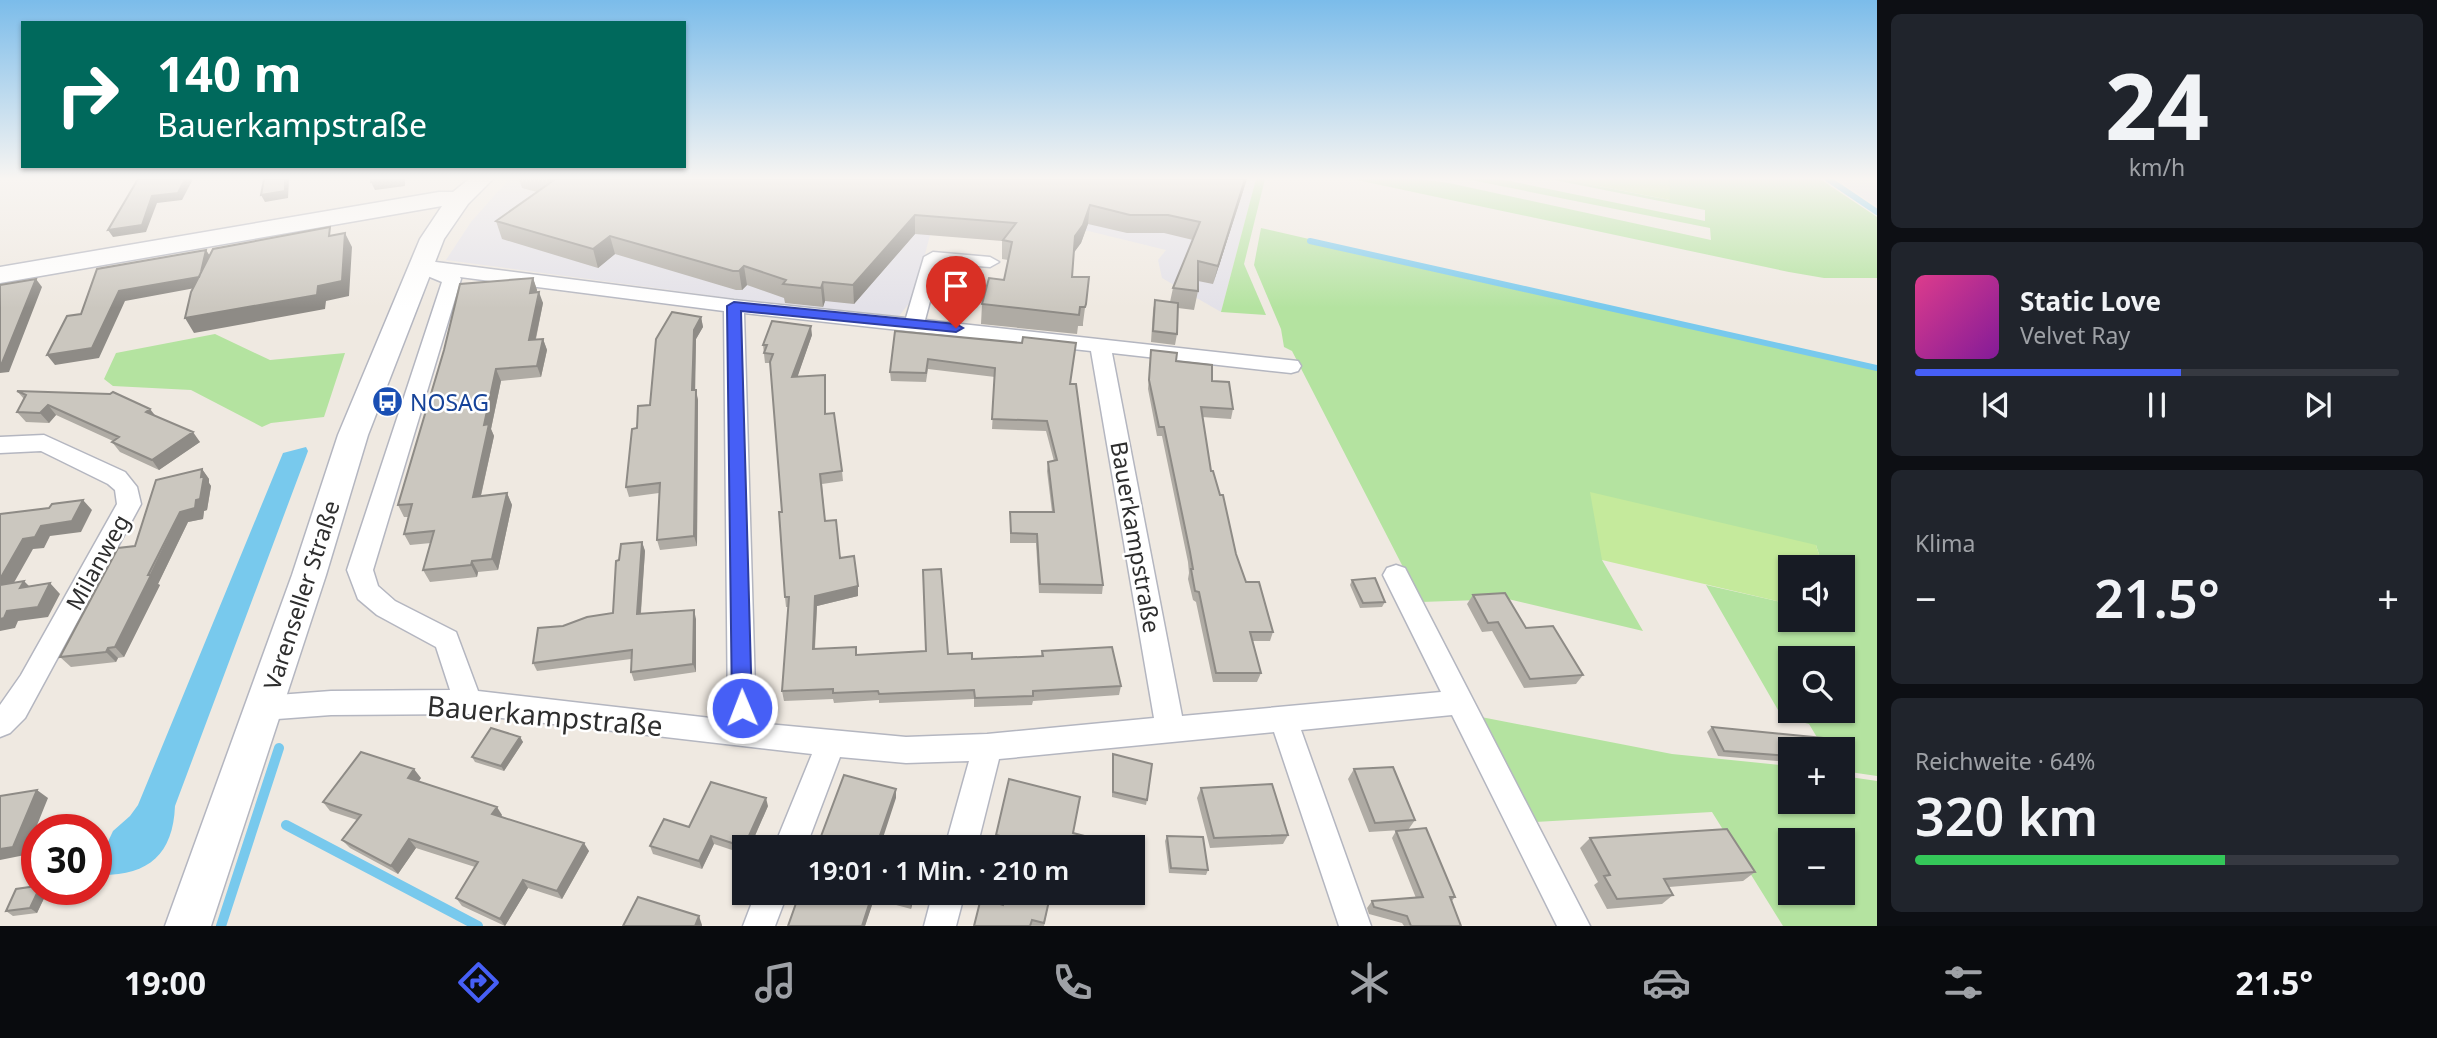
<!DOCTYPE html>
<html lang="de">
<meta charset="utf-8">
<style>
body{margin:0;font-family:"Noto Sans",sans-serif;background:#20242c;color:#f1f3f6;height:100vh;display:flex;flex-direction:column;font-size:26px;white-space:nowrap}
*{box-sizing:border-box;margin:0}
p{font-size:23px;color:#9ea1a6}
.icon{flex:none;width:38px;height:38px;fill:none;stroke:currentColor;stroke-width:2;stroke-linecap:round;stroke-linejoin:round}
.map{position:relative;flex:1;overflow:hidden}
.drawer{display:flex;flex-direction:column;gap:14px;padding:14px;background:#0d0f14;width:560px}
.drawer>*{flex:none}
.banner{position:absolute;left:21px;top:21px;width:665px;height:147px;border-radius:0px;box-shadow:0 2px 5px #0004;background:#00695c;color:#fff;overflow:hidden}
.controls{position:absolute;left:1778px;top:555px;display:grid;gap:14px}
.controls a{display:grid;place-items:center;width:77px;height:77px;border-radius:0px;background:#171b24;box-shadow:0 2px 5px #0004;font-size:35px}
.speed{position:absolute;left:21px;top:814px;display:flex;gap:14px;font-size:35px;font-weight:700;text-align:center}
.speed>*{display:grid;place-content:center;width:91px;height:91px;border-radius:50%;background:#171b24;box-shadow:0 2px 5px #0004;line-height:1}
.speed .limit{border:10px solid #d22;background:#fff;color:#111}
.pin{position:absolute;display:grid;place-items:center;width:60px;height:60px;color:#fff;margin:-72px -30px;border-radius:50% 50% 50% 0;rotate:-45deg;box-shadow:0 0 7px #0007}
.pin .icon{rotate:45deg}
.me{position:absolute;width:77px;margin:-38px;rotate:359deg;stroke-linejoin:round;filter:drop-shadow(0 0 5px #0008)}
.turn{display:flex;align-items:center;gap:24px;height:147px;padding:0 21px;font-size:32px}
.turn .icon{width:91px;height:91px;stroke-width:2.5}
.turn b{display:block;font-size:49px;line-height:60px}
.big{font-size:52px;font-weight:600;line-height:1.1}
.drawer .widget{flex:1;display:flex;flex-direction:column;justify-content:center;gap:10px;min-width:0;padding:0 24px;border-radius:10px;background:#20242c}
.drawer .dial{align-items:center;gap:0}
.dial b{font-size:91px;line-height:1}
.song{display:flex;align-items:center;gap:21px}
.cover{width:84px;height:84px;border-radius:10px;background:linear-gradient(135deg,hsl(330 70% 55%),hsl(290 70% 35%))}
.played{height:7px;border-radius:4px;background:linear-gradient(90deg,#465ff6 55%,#363941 55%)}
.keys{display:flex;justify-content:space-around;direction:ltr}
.heat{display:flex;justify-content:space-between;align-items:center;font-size:38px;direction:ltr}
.charge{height:10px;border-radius:5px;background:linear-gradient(90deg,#34c759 64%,#363941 0)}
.trip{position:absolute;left:732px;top:835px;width:413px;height:70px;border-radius:0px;background:#171b24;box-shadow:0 2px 5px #0004;font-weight:600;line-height:70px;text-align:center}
.menu{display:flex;height:112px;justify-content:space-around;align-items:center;background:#090b0e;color:#9ea1a6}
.menu .icon{width:49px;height:49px}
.menu .selected{color:#465ff6}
.menu b{font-size:32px;color:#f1f3f6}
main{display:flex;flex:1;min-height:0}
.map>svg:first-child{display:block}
.industrial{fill:#e3e1e8}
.green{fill:#b4e3a0;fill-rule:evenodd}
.pitch{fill:#c5ea9c}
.water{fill:#78c9ed}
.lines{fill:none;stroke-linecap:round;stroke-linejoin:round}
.stream-far1{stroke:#78c9ed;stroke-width:6}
.stream{stroke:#78c9ed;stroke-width:10}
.street-casing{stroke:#b4b6c0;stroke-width:3}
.secondary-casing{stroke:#b4b6c0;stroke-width:3}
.street{fill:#fff;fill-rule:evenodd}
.secondary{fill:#fff;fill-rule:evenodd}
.wall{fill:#afaba4}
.shaded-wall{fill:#8e8b86}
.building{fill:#cbc7bf;stroke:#8e8b86;stroke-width:2}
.route{fill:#465ff6;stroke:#2e3ea0;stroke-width:2}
.labels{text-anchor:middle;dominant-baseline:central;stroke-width:5;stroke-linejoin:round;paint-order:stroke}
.transit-label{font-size:23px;fill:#164399;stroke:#fff;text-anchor:start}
.street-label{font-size:23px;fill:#2e2e2e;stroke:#fff}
.near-street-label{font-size:28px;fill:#2e2e2e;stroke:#fff}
</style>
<main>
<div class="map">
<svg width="1877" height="926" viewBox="0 0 1877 926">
<rect width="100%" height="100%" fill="#efe9e1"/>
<path class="industrial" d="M509 179H1256L1221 312 1162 278 1158 260 1166 250 950 197 938 204 914 297 899 316 737 299 446 260 471 222Z
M1836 179H1877V206L1867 200Z"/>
<path class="green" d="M1256 179H1265L1244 264 1266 315 1221 312Z
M1352 179H1420L1449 183 1711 240 1710 228 1466 179H1500L1705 221V210L1549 179H1562L1669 200V179H1820L1877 217V278H1824L1789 272Z
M1261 228 1309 239 1308 243 1877 370V776L1843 771V749H1824L1809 724 1782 717 1706 585 1790 604V620H1843V567H1823L1816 545 1602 560 1643 631 1508 599 1421 602 1292 351 1284 347 1281 329 1254 265ZM1790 658H1843V710H1790Z
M215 334 270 360 345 353 324 417 271 423 262 427 191 390 113 386 104 379 116 353Z
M1481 717 1672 754 1790 766V802H1843V776L1877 781V926H1783L1712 812 1535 822ZM1790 840H1843V892H1790Z"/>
<path class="pitch" d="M1562 179H1669L1670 200Z
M1590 492 1816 545 1823 567H1790V604L1602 560Z"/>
<path class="water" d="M306 447 308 451 175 806C173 854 149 875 102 875L98 863 113 831 130 816 138 805 283 453Z"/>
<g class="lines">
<path class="stream-far1" d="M1828 179 1877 212
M1310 241 1877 368"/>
<path class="stream" d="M286 825 478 926
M221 926 279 748"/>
<defs>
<path id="street" d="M933 252 990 257 999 262 990 267 940 263 925 320 1298 361 1301 366 1298 371 1291 373 1112 353 1182 716 1441 692 1383 575 1387 568 1396 565 1405 568 1590 926H1557L1452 715 1301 730 1371 926H1339L1274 732 999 759 977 847H945L969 761 906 763 840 757 806 847H774L812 754 468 714 331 715 264 720 254 717 250 708 254 699 264 696 331 691 450 690 436 647 377 615 358 599 347 570 442 282 413 270 411 266 413 262 420 260 734 300 906 318 924 257ZM460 277 724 311 728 720 478 691 456 632 395 601 378 586 373 570 461 279ZM744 313 1091 351 1154 718 987 734 906 737 756 723Z
M44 435 125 472 137 487 141 504 25 718 10 733 0 737V705L21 675 117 504 115 490 108 484 41 451 0 453V437Z
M756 892H788L775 926H743Z
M933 892H965L956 926H924Z"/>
<path id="secondary" d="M469 179H493L468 204 444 239 368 435 326 575 211 926H165L292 575 338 435 420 239 442 206 0 283V267L439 192H453Z"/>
</defs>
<use href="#street" class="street-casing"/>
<use href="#secondary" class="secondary-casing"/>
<use href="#street" class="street"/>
<use href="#secondary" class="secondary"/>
</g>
<path class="wall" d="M519 179H1247L1213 284 1198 281V291L1194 310 1178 308 1177 334 1175 345 1151 342 1153 311 1155 300 1170 302 1173 288 1193 240 1164 233H1127L1088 224 1081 243 1073 253 1072 277H1089L1083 323V326H1078L1077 334 981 324 982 304 1004 280 1008 260 1002 259V241L915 234 854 304 825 301 823 307 785 303 784 298 747 285 742 290H736L615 254 598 268 502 239 496 221 537 192 522 188Z
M533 278 537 290 536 292 543 303 536 339H543L547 350 541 377 501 381 491 429 494 436 481 496 507 493 512 505 498 570 478 572 477 577 430 582 423 570 431 543 410 545 404 534 409 517H404L398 505Z
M701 317 703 327 696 339 695 373V390L698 400 697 546 660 550 657 540 659 493 629 497 626 487 637 428Z
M895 331 1070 384 1103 585 1102 594 1039 593 1036 543H1010V512H1052L1047 471 1048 462 1054 461 1046 431 992 429 995 377 928 369 926 382 891 381 890 372Z
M812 335 797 377 825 375 826 414 842 471 843 481 822 484 825 521 840 558 858 586V596L817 606 815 649 856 655 948 654 972 659 1041 656 1042 651 1121 686 1119 695 1033 701 1032 705 974 707V699L879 703V700L834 703 833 699 784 701 782 691 788 607H786L785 597 782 512 770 363H765L763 345Z
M1151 350 1176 361 1212 381 1233 409 1231 419 1202 417 1211 471 1236 554 1246 582 1273 632 1270 641H1252L1261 673 1257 682H1213L1196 602 1193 600 1188 579 1189 573 1188 562 1162 436H1157L1148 389Z
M17 391 156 416 200 442 159 470 120 452 112 442 113 441 56 415 49 423 26 422 17 412 24 399Z
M202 469 209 479V483L211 486 207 510 204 511 203 519 188 522 158 584 160 585 124 657 118 658 116 662 71 667 60 657 135 546Z
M642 542 645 551 641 613 696 619V672L634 681 631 672V659L537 671 533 663 563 626 613 613 619 560Z
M1352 580 1385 602 1382 607 1360 608 1350 585Z
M1473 595 1583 675 1576 684 1524 688 1492 631 1482 632 1467 604Z
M1712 727 1790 749V762L1718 756 1707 732Z
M520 737 523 742 504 771 475 762 472 757Z
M1113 754 1147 800 1146 805 1112 797V759Z
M1354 769 1415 820 1408 830 1455 897 1451 902 1461 926H1404L1402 923 1369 914 1367 908 1372 901 1416 898 1392 838 1396 831 1401 830 1369 832 1348 779Z
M421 778 418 781 502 815 501 816 589 851 562 899 528 888 505 926 462 906 456 898 475 867 416 848 398 874 350 848 342 840 357 820 330 811 323 802Z
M1201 788 1288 835 1283 844 1210 848 1197 798Z
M768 806 750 847H744V854L714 844 702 869 653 854 650 846 689 827Z
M1073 833 1099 847H995L996 835Z
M1167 836 1208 870 1206 875 1169 873 1165 841Z
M1590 838 1755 872 1743 881 1669 887 1673 895 1662 904 1607 909 1594 885 1598 882 1580 848Z
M37 889H46L48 890 37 913 13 916 6 911Z
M800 892H915L911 909 874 899 865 926H788Z
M1051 892 1044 926H974L1003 905Z
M1070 892H1090L1089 895Z"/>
<path class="shaded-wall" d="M185 179H193L182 200 157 203 146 232 113 237 108 230 152 196Z
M285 179H289L288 198 265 202 261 195Z
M390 179H405V186L375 190 371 182Z
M1245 179H1247L1213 284 1218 266Z
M1090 205 1088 224 1081 243 1073 254 1075 236Z
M915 215V234L854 304 853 285Z
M345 233 352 247 349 296 326 301 325 309 194 333 185 318 318 286Z
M610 236 615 254 598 268 593 249Z
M206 250 212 259 206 286 125 301 99 358 55 365 47 355 119 291Z
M744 266 747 285 742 290 739 271Z
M533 278 537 290 534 304 530 293Z
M36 279 42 287 9 372 0 373V364Z
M823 282 825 301 823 307 821 288Z
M539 292 543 303 533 351 529 340Z
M701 317 703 327 696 339 695 400 692 390 694 330Z
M811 326 812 335 794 387 792 377Z
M543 339 547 350 541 377 537 366Z
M496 369 501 381 491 429 494 436 478 508 473 497 484 425Z
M696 390 698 400 697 546 694 536Z
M48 405 56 415 49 423 40 413Z
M150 409 158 419 146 412Z
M193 432 200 442 159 470 152 460Z
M202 469 209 479V483L211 486 207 510 204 511 203 519 188 522 158 584 160 585 124 657 115 647 180 512 201 477Z
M507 493 512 505 498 570 492 559Z
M83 500 92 510 81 532 50 536 44 548 33 549 7 595 0 588V579L23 539 41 526Z
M642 542 645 551 640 622 637 614Z
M472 561 478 572 477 577 471 565Z
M24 581 34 591 20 588Z
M50 583 60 594 48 617 18 621 15 628 0 631V619L7 611Z
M858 586V596L817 606 814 658 813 649 815 596Z
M694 610 696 619V672L693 664Z
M108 648 118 658 116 662 106 652Z
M520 737 523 742 504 771 501 766Z
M414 769 421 778 415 787 408 778Z
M896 789V798L880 847H876Z
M37 790 48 798 25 855 0 860V849Z
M766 798 768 806 750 847H744Z
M497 807 502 815 498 822 492 814Z
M711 836 714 844 702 869 699 861Z
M409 839 416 848 398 874 391 866Z
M584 843 589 851 562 899 557 891Z
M523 880 528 888 505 926 500 919Z
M39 889H46L48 890 37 913 30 908Z
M873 892 874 899 865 926H862Z
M913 892H915L911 909 910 901Z
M699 916 702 925V926H695Z"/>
<path class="building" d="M138 179H185L178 193 152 196 142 225 108 230Z
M264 179H285V191L261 195Z
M371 179H390L371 182Z
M548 179H1245L1218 266 1198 261V291L1173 288 1200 222 1168 215H1130L1090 205 1083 225 1075 236 1072 277H1089L1086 304 1085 307H1080L1079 315 982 304 989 278 1004 280 1012 242 1003 240 1016 223 915 215 853 285 823 282 821 288 783 284 786 280 744 266 739 271H733L610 236 593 249 496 221 554 180Z
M330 227 329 236 345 233 342 281 318 286 317 295 185 318 191 292 213 249Z
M206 250 201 272 199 277 119 291 92 348 47 355 67 316 81 314 97 269Z
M533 278 530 293 539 292 529 340 543 339 537 366 496 369 484 425 489 424 473 497 507 493 492 559 472 561 471 565 423 570 434 531 404 534 412 504 398 505 444 350 460 284Z
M36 279 2 363 0 364V285Z
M1155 300 1178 303 1177 334 1153 331Z
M672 312 701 317 694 330 693 363 692 390H696L694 536 657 540 660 483 626 487 632 429 637 428 638 406 650 405 656 339Z
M772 321 811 326 792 377 825 375V414L834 413 842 471 820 474 825 521 836 520 840 558 854 556 858 586 815 596 813 649 856 647V655L926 651 923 570 941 569 948 654 972 653V659L1043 656 1042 651 1112 647 1121 686 1033 691V696L975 698 974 690 879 694 878 691 833 693V689L782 691 789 597H785L779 512H782L770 362 773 354 764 353 767 345H763Z
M895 331 1022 343 1023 337 1076 343 1070 384H1076L1103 585 1040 584 1037 534 1011 533 1010 512H1054L1048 462 1057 460 1047 421 992 419 995 368 928 359 926 373 890 372Z
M1151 350 1177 353 1176 361 1212 365V381L1229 382 1233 409 1201 407 1211 471H1213L1220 495H1223L1236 554 1246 582H1259L1273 632H1250L1261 673H1216L1199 592 1195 591 1191 569H1193L1190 552 1164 427H1159L1149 380Z
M17 391 110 394 113 392 150 409 146 412 193 432 152 460 112 442 119 437 48 405 40 413 17 412 26 395Z
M202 469 201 477 204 476 200 499 196 500 195 508 180 512 148 575H151L115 647 108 648 106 652 60 657 118 548 135 546 156 480Z
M83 500 72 521 41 526 35 537 23 539 0 579V514L49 508 52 504Z
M642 542 637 614 694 610 693 664 631 672 632 650 533 663 538 628 563 626 587 617 613 613 616 561 619 560 621 544Z
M1375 578 1385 602 1363 603 1352 580Z
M24 581 20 588 50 583 38 607 7 611 4 618 0 619V585Z
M1505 593 1526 628 1553 626 1583 675 1530 679 1498 622 1488 623 1473 595Z
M1712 727 1823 738 1829 749H1790V756L1724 751Z
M491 728 520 737 501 766 472 757Z
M361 752 414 769 408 778 497 807 492 814 584 843 557 891 523 880 500 919 456 898 478 862 409 839 391 866 342 840 361 815 323 802Z
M1113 754 1152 764 1147 800 1113 792Z
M1393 767 1415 820 1375 823 1354 769Z
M844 775 896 789 876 847H877H817Z
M1009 779 1080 797 1073 833 1100 840 1099 847H1016L1017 840 996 835Z
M711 782 766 798 744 847 711 836 699 861 650 846 664 819 689 827Z
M1272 784 1288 835 1214 838 1201 788Z
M37 790 13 847 0 849V796Z
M1426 828 1455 897H1450L1461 926H1411L1407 916 1374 907 1372 901 1423 897 1396 831Z
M1727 829 1755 872 1664 879 1673 895 1617 899 1604 876 1610 875 1590 838Z
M1167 836 1203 837 1208 870 1171 868Z
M37 886V889H39L30 908 6 911 16 889Z
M800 892H873L862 926H788Z
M879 892H913L910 901Z
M1005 892H1051L1044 923 1032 920 1030 926H974L981 898 1003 905Z
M638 897 699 916 695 926H623Z"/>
<linearGradient id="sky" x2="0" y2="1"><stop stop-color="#7bbcea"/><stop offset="0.58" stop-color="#f8f5f2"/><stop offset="1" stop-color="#f8f5f2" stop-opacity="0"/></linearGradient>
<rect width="1877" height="308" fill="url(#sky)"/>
<path class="route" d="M734 302 956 324 963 328 956 332 741 311 752 708 749 714 742 717 735 714 732 708 727 306Z"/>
<defs>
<symbol id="bus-disc" viewBox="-11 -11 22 22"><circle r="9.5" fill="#1a4fb4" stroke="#fff"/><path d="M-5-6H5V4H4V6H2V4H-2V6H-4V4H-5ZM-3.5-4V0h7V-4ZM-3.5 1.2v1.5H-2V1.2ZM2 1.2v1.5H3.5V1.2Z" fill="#fff"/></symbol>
</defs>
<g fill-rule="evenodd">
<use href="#bus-disc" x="370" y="384" width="35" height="35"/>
</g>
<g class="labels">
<g class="transit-label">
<text x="410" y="402">NOSAG</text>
</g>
<g class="street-label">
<text transform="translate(1136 537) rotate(80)">Bauerkampstraße</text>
<text transform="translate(97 562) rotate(-61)">Milanweg</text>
<text transform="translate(301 595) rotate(-72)">Varenseller Straße</text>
</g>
<g class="near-street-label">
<text transform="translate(545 715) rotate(5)">Bauerkampstraße</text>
</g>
</g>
</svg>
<div class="controls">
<a><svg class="icon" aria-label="sound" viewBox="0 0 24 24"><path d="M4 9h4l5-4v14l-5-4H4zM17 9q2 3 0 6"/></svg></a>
<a><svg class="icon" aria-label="search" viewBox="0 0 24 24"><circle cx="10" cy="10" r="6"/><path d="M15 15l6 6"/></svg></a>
<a>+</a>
<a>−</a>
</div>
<div class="speed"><div class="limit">30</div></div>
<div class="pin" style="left:956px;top:328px;background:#d93025"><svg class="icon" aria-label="arrive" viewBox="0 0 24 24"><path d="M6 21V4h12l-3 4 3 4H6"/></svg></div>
<svg class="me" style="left:742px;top:708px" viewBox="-20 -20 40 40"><circle r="17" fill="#465ff6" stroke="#fff" stroke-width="3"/><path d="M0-11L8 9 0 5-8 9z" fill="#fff"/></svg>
<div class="trip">19:01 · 1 Min. · 210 m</div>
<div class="banner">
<div class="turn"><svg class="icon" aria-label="right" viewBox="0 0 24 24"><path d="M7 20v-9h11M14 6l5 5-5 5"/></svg><div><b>140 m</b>Bauerkampstraße</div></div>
</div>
</div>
<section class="drawer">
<div class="widget dial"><b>24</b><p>km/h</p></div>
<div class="widget">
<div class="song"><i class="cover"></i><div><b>Static Love</b><p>Velvet Ray</p></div></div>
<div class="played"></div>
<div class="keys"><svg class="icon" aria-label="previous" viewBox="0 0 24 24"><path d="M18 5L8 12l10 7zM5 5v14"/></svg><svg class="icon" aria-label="pause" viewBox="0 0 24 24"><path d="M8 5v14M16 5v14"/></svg><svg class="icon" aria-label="next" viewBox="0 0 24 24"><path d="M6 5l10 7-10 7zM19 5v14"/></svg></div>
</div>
<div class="widget"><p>Klima</p>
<div class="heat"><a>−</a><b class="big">21.5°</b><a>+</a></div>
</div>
<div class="widget"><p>Reichweite · 64%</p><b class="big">320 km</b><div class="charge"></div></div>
</section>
</main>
<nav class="menu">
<b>19:00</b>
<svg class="icon selected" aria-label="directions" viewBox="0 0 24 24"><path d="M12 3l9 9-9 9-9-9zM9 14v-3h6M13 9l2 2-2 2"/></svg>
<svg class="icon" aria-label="music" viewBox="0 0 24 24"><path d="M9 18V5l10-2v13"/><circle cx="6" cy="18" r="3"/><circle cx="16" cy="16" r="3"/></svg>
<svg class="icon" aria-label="phone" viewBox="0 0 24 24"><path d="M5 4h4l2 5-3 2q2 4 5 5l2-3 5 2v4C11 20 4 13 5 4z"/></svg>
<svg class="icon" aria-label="climate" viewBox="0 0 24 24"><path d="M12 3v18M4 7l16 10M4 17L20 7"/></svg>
<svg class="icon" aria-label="car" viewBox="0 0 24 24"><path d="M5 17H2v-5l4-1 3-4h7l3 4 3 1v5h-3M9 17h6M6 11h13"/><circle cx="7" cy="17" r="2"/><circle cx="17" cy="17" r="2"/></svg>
<svg class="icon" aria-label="filters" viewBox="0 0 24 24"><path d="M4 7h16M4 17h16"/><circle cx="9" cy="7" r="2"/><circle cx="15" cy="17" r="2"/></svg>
<b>21.5°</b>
</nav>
